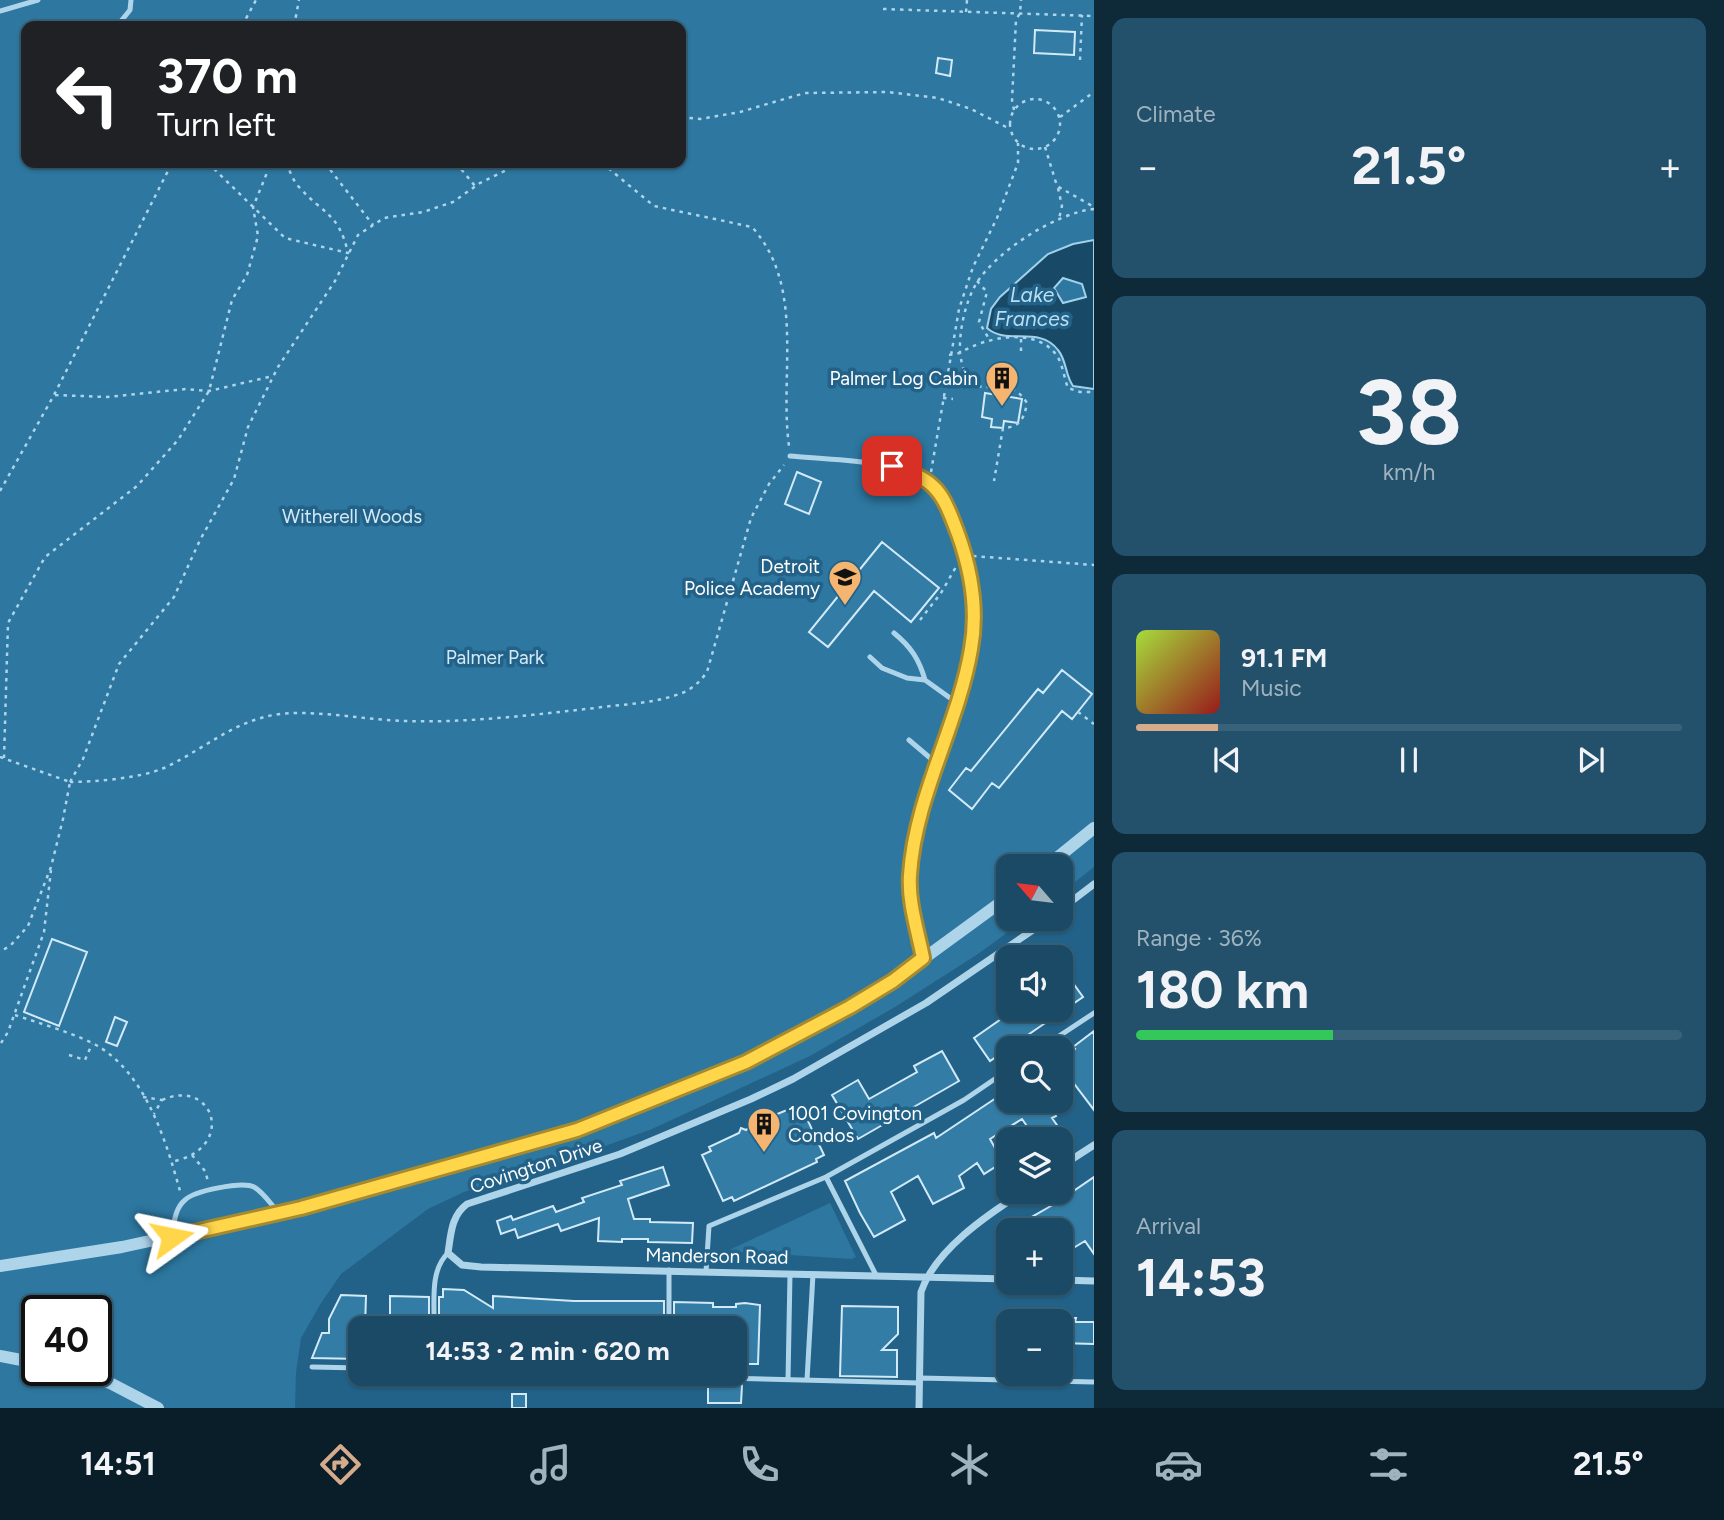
<!DOCTYPE html>
<meta charset="utf-8">
<style>
body{margin:0;font-family:Figtree,sans-serif;background:#23516c;color:#f1f3f6;height:100vh;display:flex;flex-direction:column;font-size:26px;white-space:nowrap}
*{box-sizing:border-box;margin:0}
p{font-size:23px;color:#9fb3bf}
.icon{flex:none;width:38px;height:38px;fill:none;stroke:currentColor;stroke-width:2;stroke-linecap:round;stroke-linejoin:round}
.map{position:relative;flex:1;overflow:hidden}
.side{display:flex;flex-direction:column;gap:18px;padding:18px;background:#0e2938;width:630px}
.side>*{flex:none}
.hud{position:absolute;left:21px;top:21px;width:665px;height:147px;border-radius:14px;box-shadow:0 2px 5px #0004,0 0 0 2px #38627a;background:#202124;color:#fff;overflow:hidden}
.needle{width:46px;rotate:298deg}
.buttons{position:absolute;left:996px;top:854px;display:grid;gap:14px}
.buttons a{display:grid;place-items:center;width:77px;height:77px;border-radius:14px;background:#1a4a66;box-shadow:0 2px 5px #0004,0 0 0 2px #38627a;font-size:35px}
.speed{position:absolute;left:21px;top:1295px;display:flex;gap:14px;font-size:35px;font-weight:700;text-align:center}
.speed>*{display:grid;place-content:center;width:91px;height:91px;border-radius:50%;background:#1a4a66;box-shadow:0 2px 5px #0004,0 0 0 2px #38627a;line-height:1}
.speed .limit{border:4px solid #111;border-radius:10px;background:#fff;color:#111}
.pin{position:absolute;display:grid;place-items:center;width:60px;height:60px;color:#fff;margin:-30px;border-radius:14px;box-shadow:0 4px 10px #0006}
.me{position:absolute;width:77px;margin:-38px;rotate:78deg;stroke-linejoin:round;filter:drop-shadow(0 0 5px #0008)}
.turn{display:flex;align-items:center;gap:24px;height:147px;padding:0 21px;font-size:32px}
.turn .icon{width:91px;height:91px;stroke-width:2.5}
.turn b{display:block;font-size:49px;line-height:60px}
.big{font-size:52px;font-weight:700;line-height:1.1}
.side .tile{flex:1;display:flex;flex-direction:column;justify-content:center;gap:10px;min-width:0;padding:0 24px;border-radius:14px;background:#23516c}
.side .dial{align-items:center;gap:0}
.dial b{font-size:91px;line-height:1}
.song{display:flex;align-items:center;gap:21px}
.cover{width:84px;height:84px;border-radius:10px;background:linear-gradient(135deg,hsl(80 70% 55%),hsl(0 70% 35%))}
.played{height:7px;border-radius:4px;background:linear-gradient(90deg,#d6ab8b 15%,#38627a 15%)}
.keys{display:flex;justify-content:space-around;direction:ltr}
.heat{display:flex;justify-content:space-between;align-items:center;font-size:38px;direction:ltr}
.charge{height:10px;border-radius:5px;background:linear-gradient(90deg,#34c759 36%,#38627a 0)}
.trip{position:absolute;left:348px;top:1316px;width:399px;height:70px;border-radius:14px;background:#1a4a66;box-shadow:0 2px 5px #0004,0 0 0 2px #38627a;font-weight:700;line-height:70px;text-align:center}
.menu{display:flex;height:112px;justify-content:space-around;align-items:center;background:#0a1e29;color:#9fb3bf}
.menu .icon{width:49px;height:49px}
.menu .selected{color:#d6ab8b}
.menu b{font-size:32px;color:#f1f3f6}
main{display:flex;flex:1;min-height:0}
.map>svg:first-child{display:block}
.green{fill:#2d77a0;fill-rule:evenodd}
.water{fill:#184967;stroke:#a2d2eb;stroke-width:2;fill-rule:evenodd}
.building{fill:#337ca5;stroke:#d2eaf7;stroke-width:2}
.lines{fill:none;stroke-linecap:round;stroke-linejoin:round}
.path{stroke:#aed4ea;stroke-width:2.5;stroke-dasharray:3.5 5;stroke-linecap:butt}
.service{stroke:#aed4ea;stroke-width:5}
.minor{stroke:#aed4ea;stroke-width:7}
.tertiary{stroke:#aed4ea;stroke-width:12}
.route-casing{stroke:#a68a30;stroke-width:18}
.route{stroke:#ffd54a;stroke-width:12}
.labels{text-anchor:middle;dominant-baseline:central;stroke-width:7;stroke-linejoin:round;paint-order:stroke}
.poi-label{font-size:19px;fill:#fff;stroke:#236288;text-anchor:end}
.park-label{font-size:19px;fill:#d2eaf7;stroke:#236288}
.street-label{font-size:19px;fill:#fff;stroke:#236288}
.water-label{font-size:21px;font-style:italic;fill:#b9def1;stroke:#236288}
</style>
<main>
<div class="map">
<svg width="1094" height="1408" viewBox="0 0 1094 1408">
<rect width="100%" height="100%" fill="#236288"/>
<path class="green" d="M0 0H1094V867L1061 893 1060 866H1008V919H1026L978 954 895 1007 810 1056 652 1129 553 1165 464 1192 428 1209 341 1274 321 1303 301 1338 296 1372 295 1408H0ZM26 26H681V163H26ZM37 1311H96V1370H37Z
M830 1203 856 1257 852 1259 727 1251Z"/>
<path class="water" d="M1094 240V389L1073 386C1065 375 1067 361 1058 350 1039 325 1007 346 987 328L991 309 1000 297 1048 254 1073 244ZM1063 278 1082 284 1086 297 1063 303 1054 288Z"/>
<path class="building" d="M1035 30 1075 32 1074 55 1034 53Z
M938 58 952 60 950 76 936 73Z
M985 393 1022 399 1018 423 1004 421 1003 428 991 427 992 419 982 417Z
M797 472 821 482 809 514 785 504Z
M882 542 939 588 911 622 874 591 828 647 809 632Z
M1062 670 1092 694 1072 719 1062 711 999 788 992 783 972 809 949 790 966 768 971 771 1038 689 1043 693Z
M52 939 87 952 59 1026 24 1012Z
M1060 965 1083 997 990 1061 974 1038 1014 1010H1060Z
M115 1017 127 1022 117 1046 106 1042Z
M1094 1031V1110L1072 1081 1070 1083 1060 1070V1060L1075 1049 1073 1047Z
M942 1051 959 1081 858 1139 832 1095 858 1080 869 1099 917 1072 914 1066Z
M1008 1090V1101H1046L1056 1116 1052 1118 1059 1128 1042 1139H1036L1022 1119 990 1139 1003 1162 984 1174 977 1163 959 1176 964 1188 933 1204 918 1176 891 1192 905 1220 874 1237 860 1213 845 1181 934 1133 936 1138Z
M792 1108 794 1112 802 1108 824 1155 816 1159 817 1162 734 1201 732 1197 723 1201 702 1155 711 1151 709 1147 739 1133 741 1128 746 1130 755 1123Z
M663 1167 669 1185 628 1199 634 1219H650V1222L693 1223 692 1243 648 1242V1239H622V1242L598 1241 599 1218 561 1231 558 1224 518 1238 515 1229 501 1234 497 1221 511 1216 513 1220 553 1206 556 1212 584 1202 582 1198 622 1185 620 1181Z
M1094 1177V1254L1085 1241 1060 1256V1230H1009L1056 1203Z
M1008 1231V1265L996 1242V1237Z
M443 1289 464 1290 493 1308V1296L574 1301H664V1328H642V1322L611 1321V1328H503V1321L470 1319 469 1328H439V1297H443Z
M341 1295 366 1296 365 1328H360V1359L312 1358 322 1333H329V1319Z
M390 1296 429 1297V1328H390Z
M674 1302 713 1303V1307H736V1304L745 1303 760 1305 758 1364H735V1328H674Z
M842 1306 898 1307V1334L882 1350H897V1377L840 1376Z
M1060 1318H1076L1075 1322H1094V1344L1060 1343Z
M708 1385H742L741 1403H708Z
M512 1394H526V1408H512Z"/>
<g class="lines">
<path class="path" d="M883 9 1094 16
M966 12 967 0
M242 26 256 0
M294 26 299 0
M1080 60 1082 15
M1010 124a25 25 0 1 1 50 0a25 25 0 1 1-50 0Z
M1014 110 1012 100 1016 20 1020 13 1021 0
M681 117 700 119 740 112 805 93 887 92 938 98 971 109 1010 129
M1060 117 1094 92
M1045 147 1057 186 1094 207
M208 163 285 238 348 253C339 213 323 214 299 187 293 181 290 171 286 163
M325 163 373 225
M456 163 475 186
M602 163 654 206 752 227C806 287 779 374 789 446
M1058 188 1062 206 1059 219
M1094 209C1056 213 996 251 976 284 965 303 959 331 960 353 985 337 1037 326 1057 356 1063 365 1064 378 1068 388L1080 392H1094
M977 281 987 292 979 322 989 339
M1021 351V338
M949 355 960 353C969 416 1003 364 1027 403 1024 419 1020 427 1003 428L994 481
M55 395 107 397 186 389 209 391 273 376
M943 398 953 399
M931 472 959 309 973 267 997 218 1018 163V143
M0 491 54 395 172 163
M973 556 1094 565
M920 620 941 593 957 565
M1078 712 1094 724
M0 757 70 782 63 819 51 867 28 926 11 945 0 952
M4 758 8 623 45 557 137 486 178 440 209 391 232 300 247 275 258 236 253 207 271 163
M70 782C95 782 141 778 164 768 211 746 242 712 299 713 334 713 370 720 405 721 468 723 532 715 595 708 623 704 652 704 679 694 690 691 700 682 707 672L751 518 769 484 784 465
M70 782 83 759 119 664 174 597 200 540 234 479 248 427 278 367 335 281 358 235 384 218 423 212 453 202 480 183 521 163
M15 1015C38 1023 81 1035 101 1048 147 1078 166 1141 180 1191
M1 1043 8 1032 44 932 51 870
M69 1055 85 1060 92 1044
M143 1097 162 1100 154 1114
M162 1100C207 1080 231 1131 193 1154 187 1158 178 1160 172 1162
M192 1155 205 1171 208 1181"/>
<path class="service" d="M0 11 38 0
M117 26 130 10 131 0
M790 456C822 459 896 461 921 476 941 487 950 512 957 533 971 569 977 608 971 647 966 685 950 723 937 759 924 796 915 834 910 873 907 899 917 930 923 956
M894 633C911 647 919 659 925 680
M870 657 882 668 907 678 925 680 957 703
M909 740 936 763
M1041 1048 1094 1013
M172 1235C174 1223 175 1208 185 1200 194 1191 242 1181 254 1187 263 1192 270 1203 277 1211
M706 1272 709 1226 826 1177
M876 1275 826 1177 964 1100 1008 1070
M434 1328C435 1304 429 1271 448 1253
M669 1328V1270
M312 1367 360 1368
M563 1374 920 1383
M920 1378 1094 1382
M788 1380 790 1274
M807 1380 813 1274"/>
<path class="minor" d="M1060 910 1094 884
M1060 1167 1094 1145
M1008 1279 481 1267 462 1265 448 1253C451 1234 451 1216 467 1204L620 1154 751 1099 793 1079 926 1003 1049 919
M1060 1280 1094 1281
M919 1408 921 1292C935 1250 987 1215 1023 1192"/>
<path class="tertiary" d="M1047 866 1094 828
M0 1266 122 1247 279 1213 577 1130 746 1062 799 1036 893 981 1008 897
M0 1356 37 1363
M72 1370 110 1383 158 1408"/>
</g>
<g class="lines">
<defs>
<path id="route" d="M172 1237 301 1208 577 1130 746 1062 850 1007 893 981 923 958C918 932 908 902 910 875 915 796 958 726 971 649 978 611 971 570 958 534 942 491 937 480 892 466"/>
</defs>
<use href="#route" class="route-casing"/>
<use href="#route" class="route"/>
</g>
<defs>
<symbol id="building-pin" viewBox="-11 -11 22 30"><path d="M0 17L-7.5 6A9.5 9.5 0 1 1 7.5 6Z" fill="#f5b570" stroke="#236288"/><path d="M-4-6H4V6H1V3H-1V6H-4ZM-2.5-4.3h1.7v1.8h-1.7ZM.8-4.3h1.7v1.8H.8ZM-2.5-1h1.7V.8h-1.7ZM.8-1h1.7V.8H.8Z" fill="#111"/></symbol>
<symbol id="school-pin" viewBox="-11 -11 22 30"><path d="M0 17L-7.5 6A9.5 9.5 0 1 1 7.5 6Z" fill="#f5b570" stroke="#236288"/><path d="M0-5L7-2L0 1L-7-2ZM-4 1L0 2.5L4 1V4Q0 6-4 4Z" fill="#111"/></symbol>
</defs>
<g fill-rule="evenodd">
<use href="#building-pin" x="983" y="359" width="38" height="52"/>
<use href="#school-pin" x="826" y="558" width="38" height="52"/>
<use href="#building-pin" x="745" y="1105" width="38" height="52"/>
</g>
<g class="labels">
<g class="poi-label">
<text x="978" y="378">Palmer Log Cabin</text>
<text x="820" y="566">Detroit<tspan x="820" dy="22">Police Academy</tspan></text>
<text x="788" y="1113" text-anchor="start">1001 Covington<tspan x="788" dy="22">Condos</tspan></text>
</g>
<g class="park-label">
<text x="352" y="516">Witherell Woods</text>
<text x="495" y="657">Palmer Park</text>
</g>
<g class="street-label">
<text transform="translate(536 1166) rotate(-18)">Covington Drive</text>
<text transform="translate(717 1256) rotate(1)">Manderson Road</text>
</g>
<g class="water-label">
<text x="1032" y="294">Lake<tspan x="1032" dy="24">Frances</tspan></text>
</g>
</g>
</svg>
<div class="buttons">
<a><svg class="needle" viewBox="-14 -14 28 28"><path d="M0-13l5 13h-10z" fill="#e53935"/><path d="M0 13l5-13h-10z" fill="#9fb3bf"/></svg></a>
<a><svg class="icon" aria-label="sound" viewBox="0 0 24 24"><path d="M4 9h4l5-4v14l-5-4H4zM17 9q2 3 0 6"/></svg></a>
<a><svg class="icon" aria-label="search" viewBox="0 0 24 24"><circle cx="10" cy="10" r="6"/><path d="M15 15l6 6"/></svg></a>
<a><svg class="icon" aria-label="layers" viewBox="0 0 24 24"><path d="M12 4l9 5-9 5-9-5zM3 14l9 5 9-5"/></svg></a>
<a>+</a>
<a>−</a>
</div>
<div class="speed"><div class="limit">40</div></div>
<div class="pin" style="left:892px;top:466px;background:#d93025"><svg class="icon" aria-label="arrive" viewBox="0 0 24 24"><path d="M6 21V4h12l-3 4 3 4H6"/></svg></div>
<svg class="me" style="left:172px;top:1237px" viewBox="-20 -20 40 40"><path d="M0-17L14 15 0 8-14 15z" fill="#ffd54a" stroke="#fff" stroke-width="4"/></svg>
<div class="trip">14:53 · 2 min · 620 m</div>
<div class="hud">
<div class="turn"><svg class="icon" aria-label="left" viewBox="0 0 24 24"><path d="M17 20v-9H6M10 6l-5 5 5 5"/></svg><div><b>370 m</b>Turn left</div></div>
</div>
</div>
<section class="side">
<div class="tile"><p>Climate</p>
<div class="heat"><a>−</a><b class="big">21.5°</b><a>+</a></div>
</div>
<div class="tile dial"><b>38</b><p>km/h</p></div>
<div class="tile">
<div class="song"><i class="cover"></i><div><b>91.1 FM</b><p>Music</p></div></div>
<div class="played"></div>
<div class="keys"><svg class="icon" aria-label="previous" viewBox="0 0 24 24"><path d="M18 5L8 12l10 7zM5 5v14"/></svg><svg class="icon" aria-label="pause" viewBox="0 0 24 24"><path d="M8 5v14M16 5v14"/></svg><svg class="icon" aria-label="next" viewBox="0 0 24 24"><path d="M6 5l10 7-10 7zM19 5v14"/></svg></div>
</div>
<div class="tile"><p>Range · 36%</p><b class="big">180 km</b><div class="charge"></div></div>
<div class="tile"><p>Arrival</p><b class="big">14:53</b></div>
</section>
</main>
<nav class="menu">
<b>14:51</b>
<svg class="icon selected" aria-label="directions" viewBox="0 0 24 24"><path d="M12 3l9 9-9 9-9-9zM9 14v-3h6M13 9l2 2-2 2"/></svg>
<svg class="icon" aria-label="music" viewBox="0 0 24 24"><path d="M9 18V5l10-2v13"/><circle cx="6" cy="18" r="3"/><circle cx="16" cy="16" r="3"/></svg>
<svg class="icon" aria-label="phone" viewBox="0 0 24 24"><path d="M5 4h4l2 5-3 2q2 4 5 5l2-3 5 2v4C11 20 4 13 5 4z"/></svg>
<svg class="icon" aria-label="climate" viewBox="0 0 24 24"><path d="M12 3v18M4 7l16 10M4 17L20 7"/></svg>
<svg class="icon" aria-label="car" viewBox="0 0 24 24"><path d="M5 17H2v-5l4-1 3-4h7l3 4 3 1v5h-3M9 17h6M6 11h13"/><circle cx="7" cy="17" r="2"/><circle cx="17" cy="17" r="2"/></svg>
<svg class="icon" aria-label="filters" viewBox="0 0 24 24"><path d="M4 7h16M4 17h16"/><circle cx="9" cy="7" r="2"/><circle cx="15" cy="17" r="2"/></svg>
<b>21.5°</b>
</nav>
